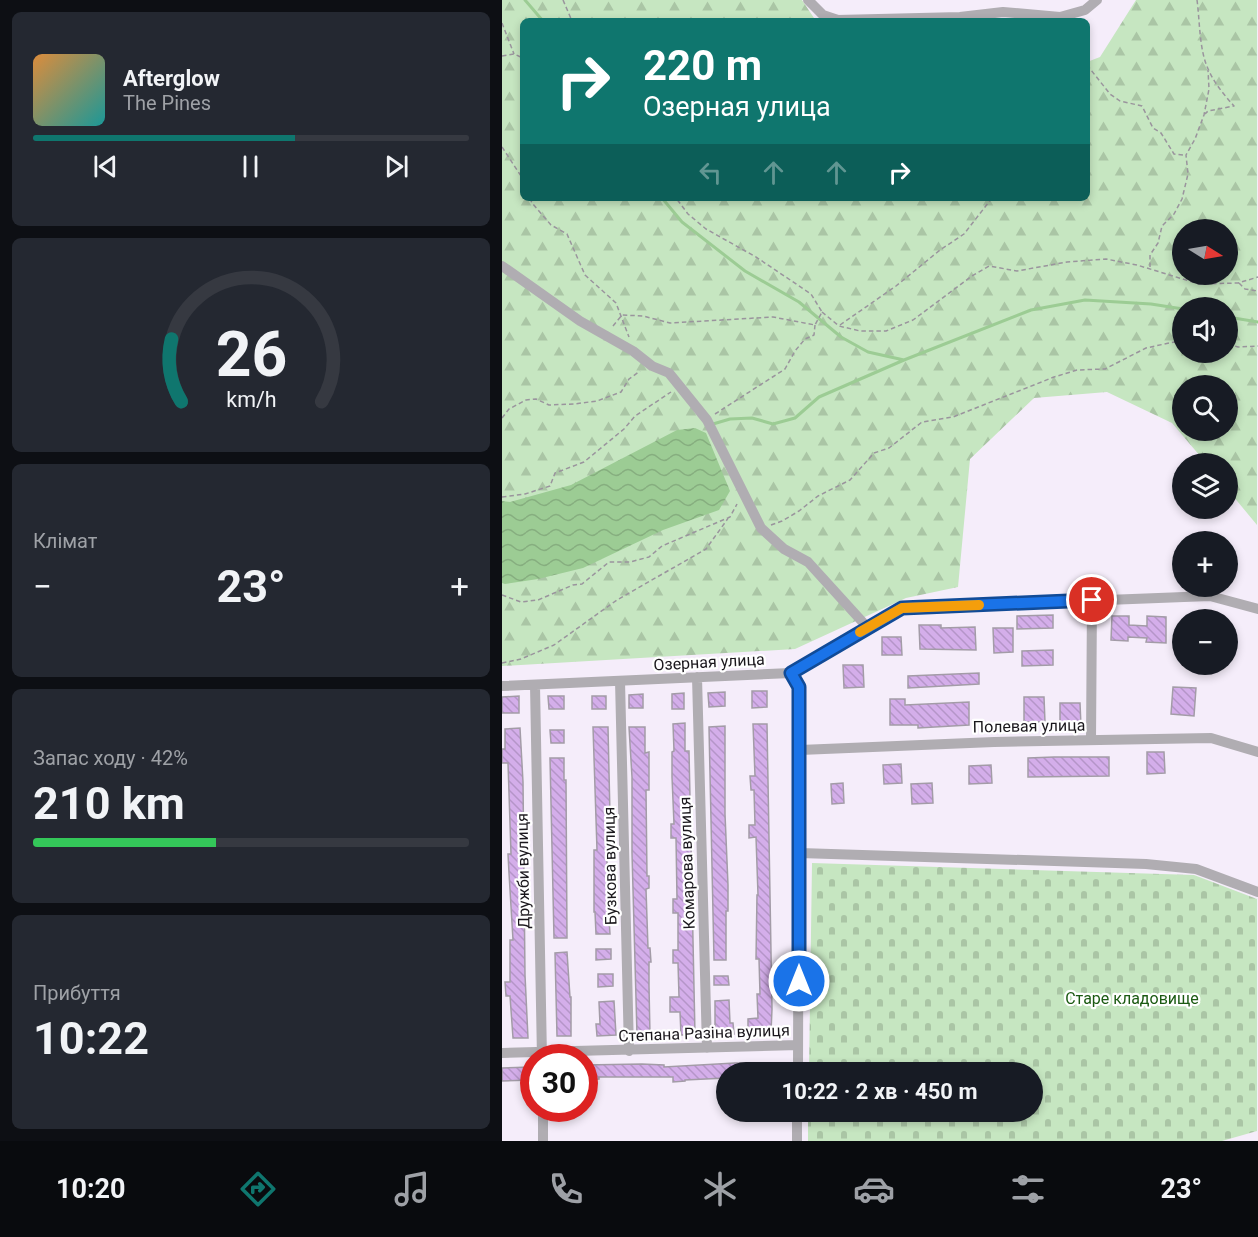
<!DOCTYPE html>
<html lang="uk">
<meta charset="utf-8">
<style>
body{margin:0;font-family:Roboto,sans-serif;background:#242831;color:#f1f3f6;height:100vh;display:flex;flex-direction:column;font-size:22px;white-space:nowrap}
*{box-sizing:border-box;margin:0}
p{font-size:20px;color:#9ea1a6}
.icon{flex:none;width:33px;height:33px;fill:none;stroke:currentColor;stroke-width:2;stroke-linecap:round;stroke-linejoin:round}
.map{position:relative;flex:1;overflow:hidden}
.drawer{display:flex;flex-direction:column;gap:12px;padding:12px;background:#0d0f14;width:502px}
.drawer>*{flex:none}
.banner{position:absolute;left:18px;top:18px;width:570px;height:183px;border-radius:9px;box-shadow:0 3px 9px #0003;background:#0f766e;color:#fff;overflow:hidden}
.needle{width:39px;rotate:101deg}
.controls{position:absolute;left:670px;top:219px;display:grid;gap:12px}
.controls a{display:grid;place-items:center;width:66px;height:66px;border-radius:50%;background:#171b24;box-shadow:0 3px 9px #0003;font-size:30px}
.speed{position:absolute;left:18px;top:1044px;display:flex;gap:12px;font-size:30px;font-weight:700;text-align:center}
.speed>*{display:grid;place-content:center;width:78px;height:78px;border-radius:50%;background:#171b24;box-shadow:0 3px 9px #0003;line-height:1}
.speed .limit{border:9px solid #d22;background:#fff;color:#111}
.pin{position:absolute;display:grid;place-items:center;width:51px;height:51px;color:#fff;margin:-26px;border:3px solid #fff;border-radius:50%;box-shadow:0 2px 6px #0007}
.me{position:absolute;width:66px;margin:-33px;rotate:0deg;stroke-linejoin:round;filter:drop-shadow(0 0 4px #0008)}
.turn{display:flex;align-items:center;gap:21px;height:126px;padding:0 24px;font-size:27px}
.turn .icon{width:78px;height:78px;stroke-width:2.5}
.turn b{display:block;font-size:42px;line-height:51px}
.lanes{display:flex;align-items:center;height:57px;padding:0 24px;background:#0003;justify-content:center;gap:30px;direction:ltr}
.lanes .off{opacity:.35}
.big{font-size:45px;font-weight:700;line-height:1.1}
.drawer .card{flex:1;display:flex;flex-direction:column;justify-content:center;gap:9px;min-width:0;padding:0 21px;border-radius:9px;background:#242831}
.drawer .dial{align-items:center;gap:0}
.dial svg{height:156px;overflow:visible;fill:none;stroke:#363941;stroke-width:7;stroke-linecap:round;text-anchor:middle}
.dial text{fill:#f1f3f6;stroke:none}
.song{display:flex;align-items:center;gap:18px}
.cover{width:72px;height:72px;border-radius:9px;background:linear-gradient(135deg,hsl(30 70% 55%),hsl(180 70% 35%))}
.played{height:6px;border-radius:3px;background:linear-gradient(90deg,#0f766e 60%,#363941 60%)}
.keys{display:flex;justify-content:space-around;direction:ltr}
.heat{display:flex;justify-content:space-between;align-items:center;font-size:33px;direction:ltr}
.charge{height:9px;border-radius:4px;background:linear-gradient(90deg,#34c759 42%,#363941 0)}
.trip{position:absolute;left:214px;top:1062px;width:327px;height:60px;border-radius:30px;background:#171b24;box-shadow:0 3px 9px #0003;font-weight:700;line-height:60px;text-align:center}
.menu{display:flex;height:96px;justify-content:space-around;align-items:center;background:#090b0e;color:#9ea1a6}
.menu .icon{width:42px;height:42px}
.menu .current{color:#0f766e}
.menu b{font-size:27px;color:#f1f3f6}
main{display:flex;flex:1;min-height:0}
.map>svg:first-child{display:block}
.forest{fill:url(#forest-firs);fill-rule:evenodd}
.cemetery{fill:url(#cemetery-stones)}
.water{fill:url(#water-waves)}
.lines{fill:none;stroke-linecap:round;stroke-linejoin:round}
.stream{stroke:#9ccc94;stroke-width:3}
.building{fill:url(#building-back-hatch);stroke:#a39ca7;stroke-width:1.5}
.path{stroke:#9a949d;stroke-width:1.5;stroke-dasharray:4.5 3;stroke-linecap:butt}
.minor{stroke:#b0adb2;stroke-width:10}
.route-casing{stroke:#114b97;stroke-width:15}
.route{stroke:#1a73e8;stroke-width:10}
.slow{stroke:#f59e0b;stroke-width:10}
.labels{text-anchor:middle;dominant-baseline:central;stroke-width:4.5;stroke-linejoin:round;paint-order:stroke}
.street-label{font-size:16px;fill:#1a171c;stroke:#fff}
.park-label{font-size:16px;fill:#1b5a12;stroke:#fff}
</style>
<main>
<section class="drawer">
<div class="card">
<div class="song"><i class="cover"></i><div><b>Afterglow</b><p>The Pines</p></div></div>
<div class="played"></div>
<div class="keys"><svg class="icon" aria-label="previous" viewBox="0 0 24 24"><path d="M18 5L8 12l10 7zM5 5v14"/></svg><svg class="icon" aria-label="pause" viewBox="0 0 24 24"><path d="M8 5v14M16 5v14"/></svg><svg class="icon" aria-label="next" viewBox="0 0 24 24"><path d="M6 5l10 7-10 7zM19 5v14"/></svg></div>
</div>
<div class="card dial"><svg viewBox="0 0 100 80">
<path d="M14 69A42 42 0 1 1 86 69"/>
<path d="M14 69A42 42 0 0 1 9 37" stroke="#0f766e"/>
<text x="50" y="56" font-size="32" font-weight="700">26</text>
<text x="50" y="72" font-size="11">km/h</text>
</svg></div>
<div class="card"><p>Клімат</p>
<div class="heat"><a>−</a><b class="big">23°</b><a>+</a></div>
</div>
<div class="card"><p>Запас ходу · 42%</p><b class="big">210 km</b><div class="charge"></div></div>
<div class="card"><p>Прибуття</p><b class="big">10:22</b></div>
</section>
<div class="map">
<svg width="756" height="1141" viewBox="0 0 756 1141">
<defs>
<pattern id="forest-firs" width="22" height="20" patternUnits="userSpaceOnUse" patternTransform="scale(1.5)"><rect width="22" height="20" fill="#c6e6c1"/><path d="M5 1l3.5 6h-7zM16 11l3.5 6h-7z" fill="#aac5a5"/></pattern>
<pattern id="cemetery-stones" width="16" height="16" patternUnits="userSpaceOnUse" patternTransform="scale(1.5)"><rect width="16" height="16" fill="#c6e6c1"/><path d="M2 7V4a2 2 0 0 1 4 0v3zM10 15v-3a2 2 0 0 1 4 0v3z" fill="#aac5a5"/></pattern>
<pattern id="water-waves" width="16" height="10" patternUnits="userSpaceOnUse" patternTransform="scale(1.5)"><rect width="16" height="10" fill="#9ccc94"/><path d="M0 5q4-4 8 0t8 0" fill="none" stroke="#86ae7f"/></pattern>
<pattern id="building-back-hatch" width="6" height="6" patternUnits="userSpaceOnUse" patternTransform="scale(1.5)"><rect width="6" height="6" fill="#d4aeea"/><path d="M-1 5l2 2M0 0l6 6M5-1l2 2" fill="none" stroke="#b595c8"/></pattern>
</defs>
<rect width="100%" height="100%" fill="#f5edfa"/>
<path class="forest" d="M0 0H300L314 21H21V198H585V62L598 57 634 0H755V525L726 490V464L704 463 670 423 605 392 532 398 468 459 456 587 404 598 293 649 0 666ZM681 230H726V274H681ZM681 308H726V352H681ZM681 386H726V430H681Z"/>
<path class="cemetery" d="M310 863 692 875 755 899V1131L720 1141H306V1112H531V1072H307Z"/>
<path class="water" d="M193 428 204 433 228 491 217 510 161 530 81 568 36 579 3 584 0 583V501L8 502 69 485 175 430Z"/>
<g class="lines">
<path class="stream" d="M23 0 41 21
M160 198 180 222 243 271 297 302 339 337 366 352 402 360
M726 317 756 322
M211 424 228 419 250 418 271 424 293 418 317 397 402 360 529 310 583 300 649 304 681 309"/>
</g>
<path class="building" d="M551 615V628L515 629V616Z
M610 616H627V625L645 626V616L664 617V643L644 642 645 638 626 637V641L609 640Z
M417 625H439V628L473 627 474 650 418 649Z
M491 628H511V652L492 653Z
M380 637H399L400 655H380Z
M551 650V665L520 666V651Z
M341 665H361L362 687 342 688Z
M477 673V684L406 688V676Z
M671 687 694 688 692 716 669 714Z
M250 691H265V707L250 708Z
M223 692V706L207 707 206 693Z
M182 693V709H170V694Z
M141 694V708H127V695Z
M17 696V713H0V697Z
M46 696H62V709H47Z
M90 696H104V709H90Z
M522 697H542L543 722H522Z
M388 699H403V705L467 702V725L416 728V725H388Z
M558 703H578L579 726H558Z
M183 723V751H187L193 1035H179L178 1012H168V997H177L176 963H171V950H176V913H171V899H175L174 838H169V824H172L170 777V752L172 751 171 724Z
M251 724H265L270 1009 269 1032 246 1034V1019L256 1018 255 994H258L257 959H254L255 895H256L254 837 247 838V825H253L252 790H249L248 776H253Z
M223 726V814L226 885V911H224V960H212L207 727Z
M91 727H106L108 816V843H105V887L108 934H94L93 912H92V850H95Z
M127 727H143V753L147 752V790H144L145 876H147V888L144 889 146 948H148L149 962H147V986L148 1035H135L130 853V777Z
M18 728 21 782 23 975 26 1038H11L8 996H4L3 982H8V940H11L7 873 6 854H9L6 763H0V749H3V729Z
M48 730H62V743H49Z
M645 752H662L663 773 645 774Z
M552 757H607V776L526 777V758Z
M48 758H62V780H64L65 938H52Z
M399 764 400 783 382 784 381 765Z
M489 765 490 783 467 784V766Z
M341 783 342 803 330 804 329 784Z
M430 783 431 803 410 804 409 784Z
M94 949H109V959L94 960Z
M65 952 68 997H69V1036H55L53 953Z
M96 974H111V986L96 987Z
M212 976H226L227 985H212Z
M227 1000 228 1023H231L232 1034 213 1035V1001Z
M112 1001 114 1035 95 1036 94 1024H98L97 1002Z
M233 1063H248V1072H224V1078L183 1080V1081L171 1082V1077H97V1079L82 1080V1065L140 1064 162 1065V1067Z
M29 1067V1080L0 1081V1068Z"/>
<g class="lines">
<path class="path" d="M61 0 70 21
M695 0C698 22 697 51 707 71 713 84 723 96 732 106L706 111 703 114
M0 23 12 54
M0 56 12 54 21 58
M585 65 608 94 618 101 640 106 651 128 659 133 672 154 682 155
M0 147 21 179
M28 198 30 203 49 225 65 234 83 275 114 303 127 337
M648 267V255L656 243 660 226 672 214 680 199 686 174 684 155 693 139 702 115 707 89 706 70
M737 283 743 289 756 291
M320 312 337 326 358 331H384L411 320 470 276 487 266 515 271 565 262 604 259 635 265 697 284 736 283 756 277
M338 325 394 286 438 250 462 234 490 198
M111 326 120 315 141 316 168 323 271 317 313 325 320 312 309 294 254 257 204 229 186 214 174 198
M726 344 736 347 756 346
M213 414 283 369 293 351 303 339 312 335 313 325
M0 418 7 409 24 400 34 399 47 405 72 404 95 401 119 392 127 379 138 371
M0 497 23 494 48 486 53 473 82 462 122 429 133 416 169 392
M269 525 280 521 297 511 316 496 348 480 372 453 387 448 420 422 451 417 552 377 575 370 603 369 644 348 681 340
M0 595 19 602 36 600 71 585 80 584 107 562H128L147 557 160 546 228 517 235 504
M0 663 19 659 52 645 115 600 204 549 227 517"/>
<path class="minor" d="M306 0 321 15 336 20 458 17 501 12 558 17 583 10 595 0
M0 266 78 321 131 351 150 366 167 373 205 420 259 528 282 549 306 562 366 628
M289 673 297 687 296 1072
M195 677 205 1048
M118 681 127 1051
M33 685 40 1058
M0 686 289 673 401 608 708 596 756 609
M589 740 590 600
M298 750 492 742 709 738 756 752
M298 853 644 864 694 869 756 892
M0 1053 296 1045
M41 1108V1141
M295 1141V1112"/>
</g>
<g class="lines">
<defs>
<path id="route" d="M297 981V687L289 673 400 608 590 600"/>
</defs>
<use href="#route" class="route-casing"/>
<use href="#route" class="route"/>
<path class="slow" d="M358 632 400 608 477 605"/>
</g>
<g class="labels">
<g class="street-label">
<text transform="translate(207 662) rotate(-3)">Озерная улица</text>
<text transform="translate(527 726) rotate(-1)">Полевая улица</text>
<text transform="translate(185 863) rotate(-92)">Комарова вулиця</text>
<text transform="translate(108 866) rotate(-91)">Бузкова вулиця</text>
<text transform="translate(21 871) rotate(-91)">Дружби вулиця</text>
<text transform="translate(202 1033) rotate(-2)">Степана Разіна вулиця</text>
</g>
<g class="park-label">
<text x="630" y="998">Старе кладовище</text>
</g>
</g>
</svg>
<div class="controls">
<a><svg class="needle" viewBox="-14 -14 28 28"><path d="M0-13l5 13h-10z" fill="#e53935"/><path d="M0 13l5-13h-10z" fill="#9ea1a6"/></svg></a>
<a><svg class="icon" aria-label="sound" viewBox="0 0 24 24"><path d="M4 9h4l5-4v14l-5-4H4zM17 9q2 3 0 6"/></svg></a>
<a><svg class="icon" aria-label="search" viewBox="0 0 24 24"><circle cx="10" cy="10" r="6"/><path d="M15 15l6 6"/></svg></a>
<a><svg class="icon" aria-label="layers" viewBox="0 0 24 24"><path d="M12 4l9 5-9 5-9-5zM3 14l9 5 9-5"/></svg></a>
<a>+</a>
<a>−</a>
</div>
<div class="speed"><div class="limit">30</div></div>
<div class="pin" style="left:590px;top:600px;background:#d93025"><svg class="icon" aria-label="arrive" viewBox="0 0 24 24"><path d="M6 21V4h12l-3 4 3 4H6"/></svg></div>
<svg class="me" style="left:297px;top:981px" viewBox="-20 -20 40 40"><circle r="17" fill="#1a73e8" stroke="#fff" stroke-width="3"/><path d="M0-11L8 9 0 5-8 9z" fill="#fff"/></svg>
<div class="trip">10:22 · 2 хв · 450 m</div>
<div class="banner">
<div class="turn"><svg class="icon" aria-label="right" viewBox="0 0 24 24"><path d="M7 20v-9h11M14 6l5 5-5 5"/></svg><div><b>220 m</b>Озерная улица</div></div>
<div class="lanes"><svg class="icon off" aria-label="left" viewBox="0 0 24 24"><path d="M17 20v-9H6M10 6l-5 5 5 5"/></svg><svg class="icon off" aria-label="ahead" viewBox="0 0 24 24"><path d="M12 20V5M6 11l6-6 6 6"/></svg><svg class="icon off" aria-label="ahead" viewBox="0 0 24 24"><path d="M12 20V5M6 11l6-6 6 6"/></svg><svg class="icon" aria-label="right" viewBox="0 0 24 24"><path d="M7 20v-9h11M14 6l5 5-5 5"/></svg></div>
</div>
</div>
</main>
<nav class="menu">
<b>10:20</b>
<svg class="icon current" aria-label="directions" viewBox="0 0 24 24"><path d="M12 3l9 9-9 9-9-9zM9 14v-3h6M13 9l2 2-2 2"/></svg>
<svg class="icon" aria-label="music" viewBox="0 0 24 24"><path d="M9 18V5l10-2v13"/><circle cx="6" cy="18" r="3"/><circle cx="16" cy="16" r="3"/></svg>
<svg class="icon" aria-label="phone" viewBox="0 0 24 24"><path d="M5 4h4l2 5-3 2q2 4 5 5l2-3 5 2v4C11 20 4 13 5 4z"/></svg>
<svg class="icon" aria-label="climate" viewBox="0 0 24 24"><path d="M12 3v18M4 7l16 10M4 17L20 7"/></svg>
<svg class="icon" aria-label="car" viewBox="0 0 24 24"><path d="M5 17H2v-5l4-1 3-4h7l3 4 3 1v5h-3M9 17h6M6 11h13"/><circle cx="7" cy="17" r="2"/><circle cx="17" cy="17" r="2"/></svg>
<svg class="icon" aria-label="filters" viewBox="0 0 24 24"><path d="M4 7h16M4 17h16"/><circle cx="9" cy="7" r="2"/><circle cx="15" cy="17" r="2"/></svg>
<b>23°</b>
</nav>
